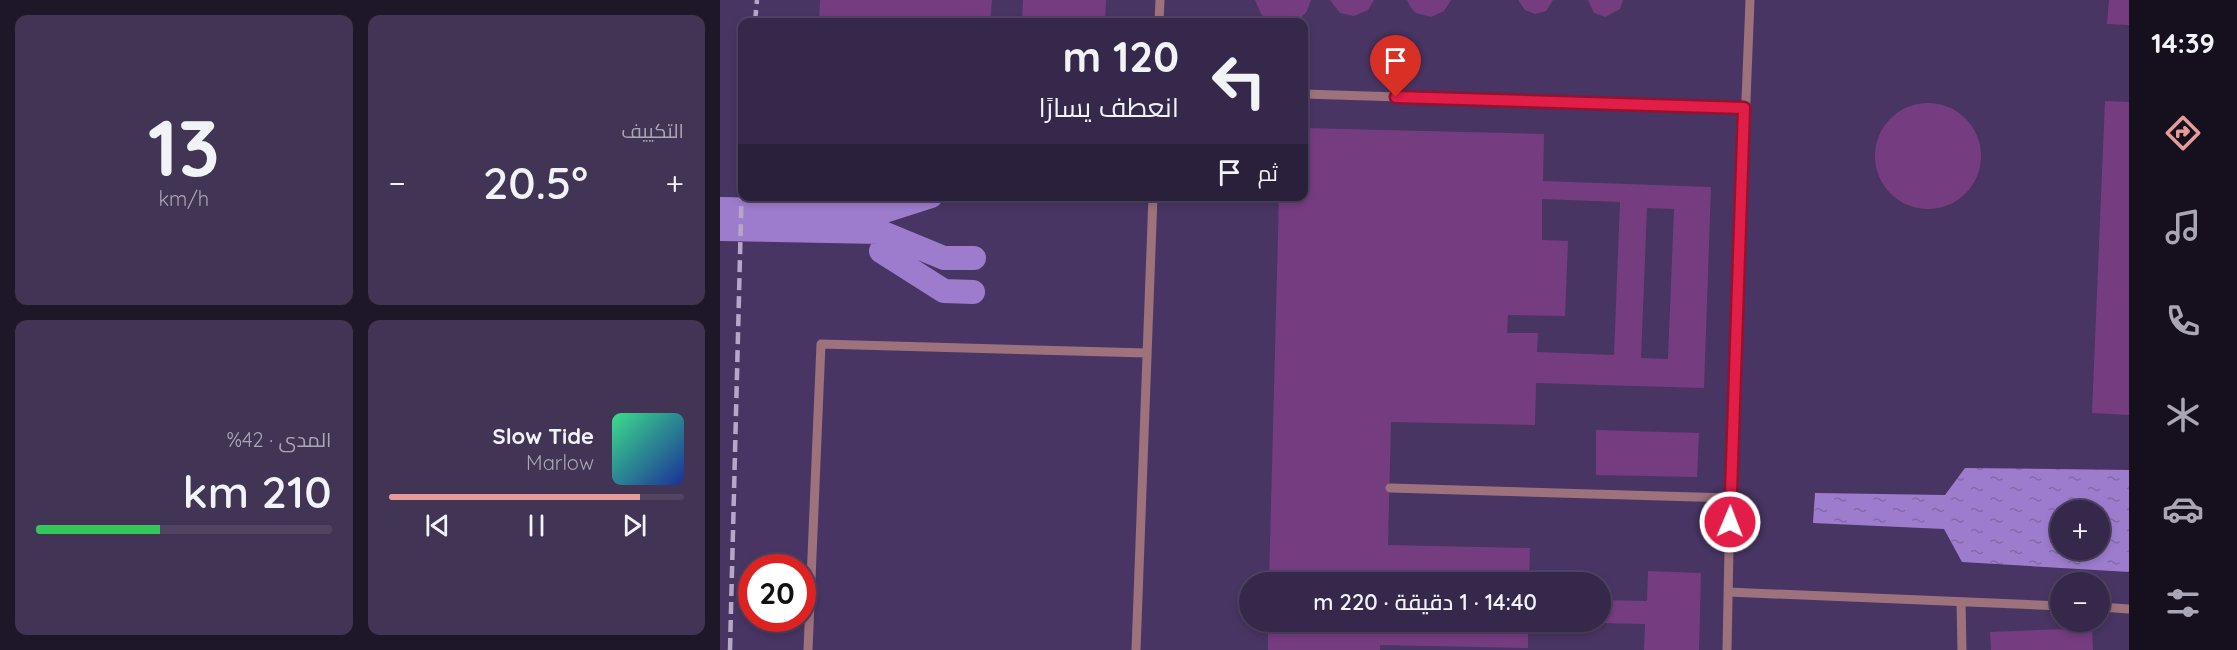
<!DOCTYPE html>
<html lang="ar">
<meta charset="utf-8">
<style>
body{margin:0;font-family:Quicksand,Cairo,sans-serif;background:#413454;color:#f1f3f6;direction:rtl;height:100vh;display:flex;flex-direction:column;font-size:22px;white-space:nowrap}
*{box-sizing:border-box;margin:0}
p{font-size:20px;color:#aaa6b5}
.icon{flex:none;width:33px;height:33px;fill:none;stroke:currentColor;stroke-width:2;stroke-linecap:round;stroke-linejoin:round}
.map{position:relative;flex:1;overflow:hidden;direction:ltr}
.drawer{display:flex;flex-direction:column;gap:15px;padding:15px;background:#1e1629;width:720px}
.drawer>*{flex:none}
.hud{position:absolute;left:18px;top:18px;width:570px;height:183px;border-radius:12px;box-shadow:0 3px 9px #0003,0 0 0 2px #504462;direction:rtl;background:#36284a;color:#f1f3f6;overflow:hidden}
.tools{position:absolute;left:1330px;top:500px;display:grid;gap:12px}
.tools a{display:grid;place-items:center;width:60px;height:60px;border-radius:50%;background:#36284a;box-shadow:0 3px 9px #0003,0 0 0 2px #504462;font-size:30px}
.speed{position:absolute;left:18px;top:554px;display:flex;gap:12px;font-size:30px;font-weight:700;text-align:center}
.speed>*{display:grid;place-content:center;width:78px;height:78px;border-radius:50%;background:#36284a;box-shadow:0 3px 9px #0003,0 0 0 2px #504462;line-height:1}
.speed .limit{border:9px solid #d22;background:#fff;color:#111}
.pin{position:absolute;display:grid;place-items:center;width:51px;height:51px;color:#fff;margin:-62px -26px;border-radius:50% 50% 50% 0;rotate:-45deg;box-shadow:0 0 6px #0007}
.pin .icon{rotate:45deg}
.me{position:absolute;width:66px;margin:-33px;rotate:1deg;stroke-linejoin:round;filter:drop-shadow(0 0 4px #0008)}
.turn{display:flex;align-items:center;gap:21px;height:126px;padding:0 30px;font-size:27px}
.turn .icon{width:78px;height:78px;stroke-width:2.5}
.turn b{display:block;font-size:42px;line-height:51px}
.then{display:flex;align-items:center;height:57px;padding:0 30px;background:#0003;gap:12px;font-size:22px}
.big{font-size:45px;font-weight:600;line-height:1.1}
.drawer .tile{flex:1;display:flex;flex-direction:column;justify-content:center;gap:9px;min-width:0;padding:0 21px;border-radius:12px;background:#413454}
.drawer .dial{align-items:center;gap:0}
.dial b{font-size:78px;line-height:1}
.song{display:flex;align-items:center;gap:18px}
.cover{width:72px;height:72px;border-radius:9px;background:linear-gradient(135deg,hsl(150 70% 55%),hsl(230 70% 35%))}
.played{height:6px;border-radius:3px;background:linear-gradient(90deg,#e69b98 85%,#504462 85%)}
.keys{display:flex;justify-content:space-around;direction:ltr}
.heat{display:flex;justify-content:space-between;align-items:center;font-size:33px;direction:ltr}
.charge{height:9px;border-radius:4px;background:linear-gradient(90deg,#34c759 42%,#504462 0)}
.drawer .tiles{flex:1;display:grid;gap:15px;grid-template-columns:repeat(2,1fr)}
.trip{position:absolute;left:519px;top:572px;width:372px;height:60px;border-radius:30px;background:#36284a;box-shadow:0 3px 9px #0003,0 0 0 2px #504462;font-weight:600;line-height:60px;text-align:center;direction:rtl}
main{display:flex;flex:1;min-height:0}
.tab-bar{display:flex;flex-direction:column;width:108px;justify-content:space-around;align-items:center;background:#16101e;color:#aaa6b5}
.tab-bar .icon{width:42px;height:42px}
.tab-bar .active{color:#e69b98}
.tab-bar b{font-size:27px;color:#f1f3f6}
.map>svg:first-child{display:block}
.water{fill:url(#water-ripples);fill-rule:evenodd}
.lines{fill:none;stroke-linecap:round;stroke-linejoin:round}
.canal{stroke:#9d7cce;stroke-width:24}
.building{fill:#763c80;fill-rule:evenodd}
.service{stroke:#9d727d;stroke-width:9}
.rail{stroke:#b4a7c8;stroke-width:4.5;stroke-dasharray:12 6;stroke-linecap:butt}
.route-casing{stroke:#92132f;stroke-width:15}
.route{stroke:#e11d48;stroke-width:10}
</style>
<main>
<nav class="tab-bar">
<b>14:39</b>
<svg class="icon active" aria-label="directions" viewBox="0 0 24 24"><path d="M12 3l9 9-9 9-9-9zM9 14v-3h6M13 9l2 2-2 2"/></svg>
<svg class="icon" aria-label="music" viewBox="0 0 24 24"><path d="M9 18V5l10-2v13"/><circle cx="6" cy="18" r="3"/><circle cx="16" cy="16" r="3"/></svg>
<svg class="icon" aria-label="phone" viewBox="0 0 24 24"><path d="M5 4h4l2 5-3 2q2 4 5 5l2-3 5 2v4C11 20 4 13 5 4z"/></svg>
<svg class="icon" aria-label="climate" viewBox="0 0 24 24"><path d="M12 3v18M4 7l16 10M4 17L20 7"/></svg>
<svg class="icon" aria-label="car" viewBox="0 0 24 24"><path d="M5 17H2v-5l4-1 3-4h7l3 4 3 1v5h-3M9 17h6M6 11h13"/><circle cx="7" cy="17" r="2"/><circle cx="17" cy="17" r="2"/></svg>
<svg class="icon" aria-label="filters" viewBox="0 0 24 24"><path d="M4 7h16M4 17h16"/><circle cx="9" cy="7" r="2"/><circle cx="15" cy="17" r="2"/></svg>
</nav>
<div class="map">
<svg width="1409" height="650" viewBox="0 0 1409 650">
<defs>
<pattern id="water-ripples" width="26" height="14" patternUnits="userSpaceOnUse" patternTransform="scale(1.5)"><rect width="26" height="14" fill="#9d7cce"/><path d="M2 4q2-2 4 0t4 0M15 11q2-2 4 0t4 0" fill="none" stroke="#826aa6"/></pattern>
</defs>
<rect width="100%" height="100%" fill="#483563"/>
<path class="water" d="M1245 468 1409 470V572L1242 562 1224 529 1093 523 1095 493 1225 495ZM1341 510H1380V549H1341Z"/>
<g class="lines">
<path class="canal" d="M0 209 161 212 211 196
M0 229 161 232 224 258H254
M161 251 224 291 253 292"/>
</g>
<path class="building" d="M100 0H272L270 22H99Z
M303 0H386L385 22H302Z
M535 0H591L587 11 581 18 573 22H553L547 20 541 14Z
M610 0H654L648 10 634 16 620 13Z
M687 0H731L724 11 711 17 696 13 691 8Z
M798 0H833L826 11 815 14 805 10Z
M868 0H903L900 9 885 17 874 13Z
M1389 0H1409V25L1387 24Z
M1385 101 1409 102V415L1372 413Z
M1155 156a53 53 0 1 1 106 0a53 53 0 1 1-106 0Z
M584 128 824 134 823 181 991 187 984 388 816 383 815 425 671 422 668 545 810 548 809 582H549L559 196H584ZM822 199 900 202 894 355 817 352 818 333H787L788 315 845 316 848 241 822 240ZM927 208 954 209 948 359 921 358Z
M876 430 979 433 977 477 876 475Z
M928 571 981 573 979 650H924L925 624 880 623V600L927 601Z
M548 621H808V648L660 645V650H548Z
M1372 628 1373 650H1271L1270 632Z"/>
<g class="lines">
<path class="service" d="M439 22 440 0
M584 94 1024 108
M670 488 1010 498
M1008 592 1341 606
M1241 602 1242 650
M1380 607 1409 609
M88 650 101 344 427 353
M416 650 433 196
M1007 650 1010 498 1030 0"/>
<path class="rail" d="M35 22 37 0
M10 650 22 177"/>
</g>
<g class="lines">
<defs>
<path id="route" d="M676 97 1024 108 1010 522"/>
</defs>
<use href="#route" class="route-casing"/>
<use href="#route" class="route"/>
</g>
</svg>
<div class="tools">
<a>+</a>
<a>−</a>
</div>
<div class="speed"><div class="limit">20</div></div>
<div class="pin" style="left:676px;top:97px;background:#d93025"><svg class="icon" aria-label="arrive" viewBox="0 0 24 24"><path d="M6 21V4h12l-3 4 3 4H6"/></svg></div>
<svg class="me" style="left:1010px;top:522px" viewBox="-20 -20 40 40"><circle r="17" fill="#e11d48" stroke="#fff" stroke-width="3"/><path d="M0-11L8 9 0 5-8 9z" fill="#fff"/></svg>
<div class="trip">14:40 · 1 دقيقة · 220 m</div>
<div class="hud">
<div class="turn"><svg class="icon" aria-label="left" viewBox="0 0 24 24"><path d="M17 20v-9H6M10 6l-5 5 5 5"/></svg><div><b>120 m</b>انعطف يسارًا</div></div>
<div class="then">ثم<svg class="icon" aria-label="arrive" viewBox="0 0 24 24"><path d="M6 21V4h12l-3 4 3 4H6"/></svg></div>
</div>
</div>
<section class="drawer">
<div class="tiles">
<div class="tile"><p>التكييف</p>
<div class="heat"><a>−</a><b class="big">20.5°</b><a>+</a></div>
</div>
<div class="tile dial"><b>13</b><p>km/h</p></div>
<div class="tile">
<div class="song"><i class="cover"></i><div><b>Slow Tide</b><p>Marlow</p></div></div>
<div class="played"></div>
<div class="keys"><svg class="icon" aria-label="previous" viewBox="0 0 24 24"><path d="M18 5L8 12l10 7zM5 5v14"/></svg><svg class="icon" aria-label="pause" viewBox="0 0 24 24"><path d="M8 5v14M16 5v14"/></svg><svg class="icon" aria-label="next" viewBox="0 0 24 24"><path d="M6 5l10 7-10 7zM19 5v14"/></svg></div>
</div>
<div class="tile"><p>المدى · 42%</p><b class="big">210 km</b><div class="charge"></div></div>
</div>
</section>
</main>
